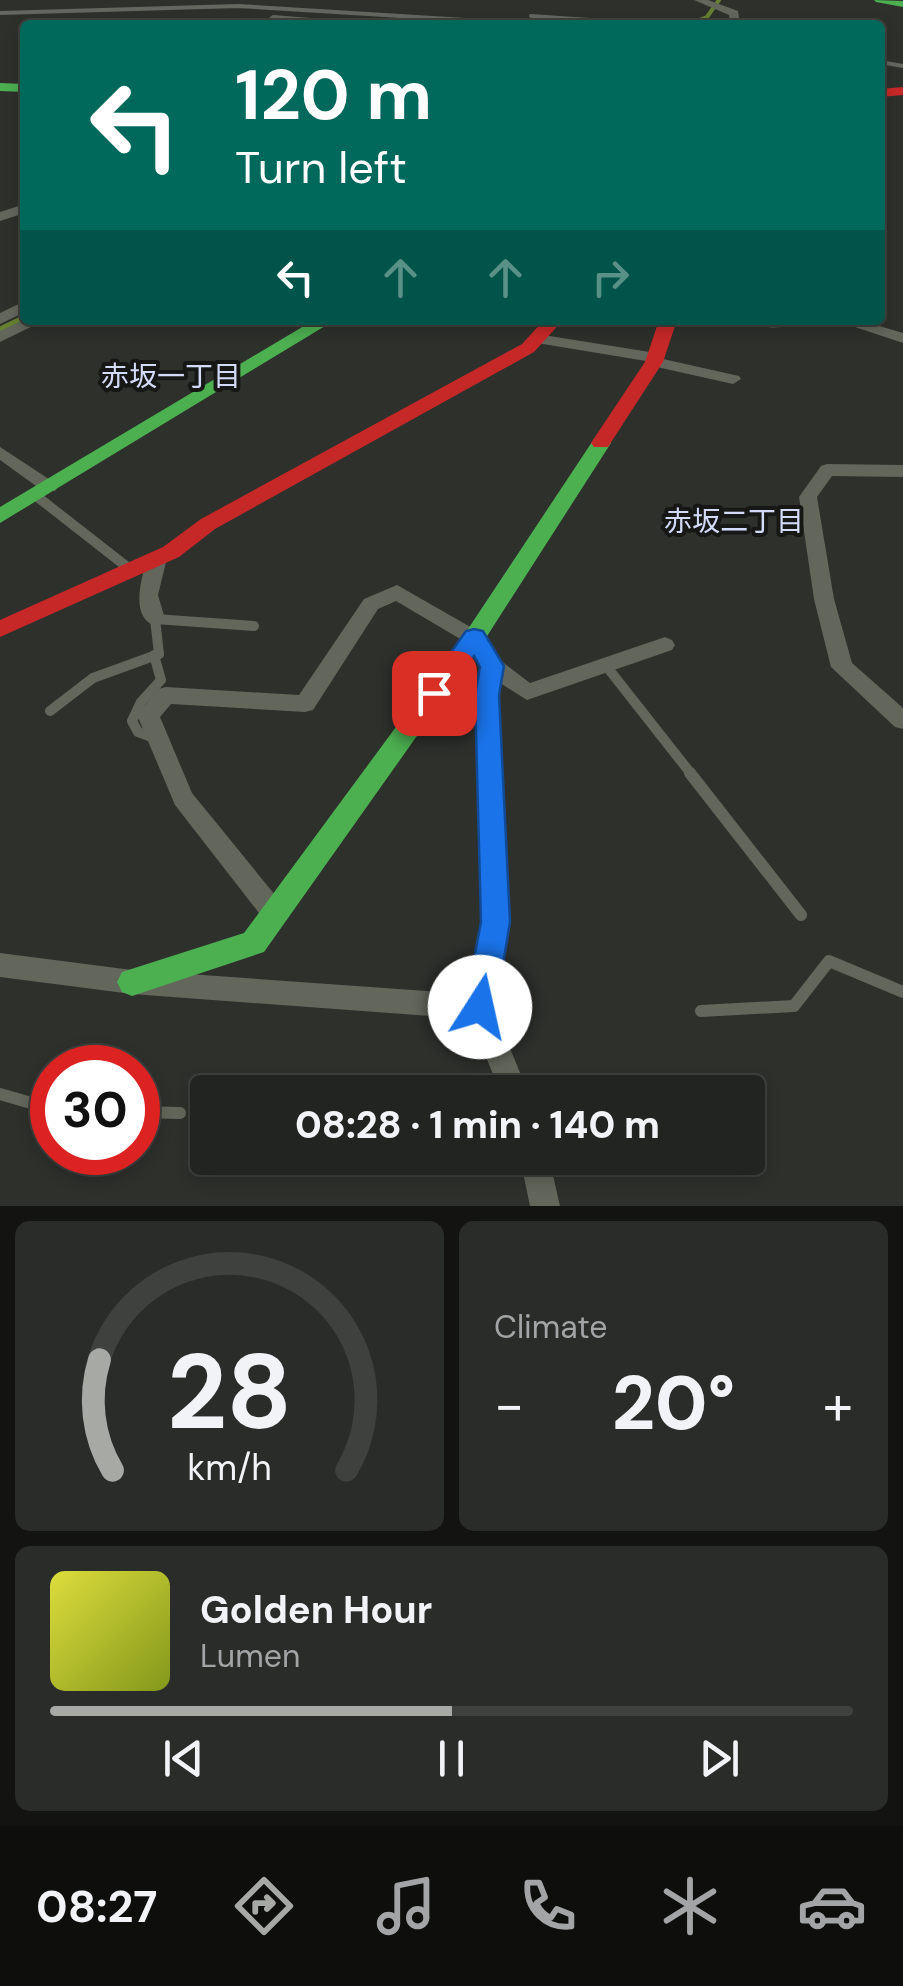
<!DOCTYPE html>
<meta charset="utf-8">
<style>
body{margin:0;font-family:"DM Sans","Noto Sans JP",sans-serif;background:#2a2c2a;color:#f1f3f6;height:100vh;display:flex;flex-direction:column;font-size:38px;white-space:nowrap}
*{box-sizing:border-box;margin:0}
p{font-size:32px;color:#a2a4a5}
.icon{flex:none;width:55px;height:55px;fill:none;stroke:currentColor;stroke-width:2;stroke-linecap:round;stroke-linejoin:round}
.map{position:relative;height:1206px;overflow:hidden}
.details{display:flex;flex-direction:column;gap:15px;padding:15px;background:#131412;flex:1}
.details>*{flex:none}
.hud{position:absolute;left:20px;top:20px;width:865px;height:305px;border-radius:10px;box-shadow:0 5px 15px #0003,0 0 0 2px #3f413f;background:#00695c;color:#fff;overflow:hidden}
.speed{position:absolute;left:30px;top:1045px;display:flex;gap:20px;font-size:50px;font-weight:700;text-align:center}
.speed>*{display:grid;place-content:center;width:130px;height:130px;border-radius:50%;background:#222421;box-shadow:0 5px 15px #0003,0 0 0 2px #3f413f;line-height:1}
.speed .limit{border:15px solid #d22;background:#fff;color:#111}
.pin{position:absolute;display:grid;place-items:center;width:85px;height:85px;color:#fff;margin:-42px;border-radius:20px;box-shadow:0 5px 15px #0006}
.me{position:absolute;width:110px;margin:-55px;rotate:10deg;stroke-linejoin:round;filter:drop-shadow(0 0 8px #0008)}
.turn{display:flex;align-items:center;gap:35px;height:210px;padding:0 50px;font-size:45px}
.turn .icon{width:130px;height:130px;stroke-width:2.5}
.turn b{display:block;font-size:70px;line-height:85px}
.lanes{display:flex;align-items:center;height:95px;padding:0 50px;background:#0003;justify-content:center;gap:50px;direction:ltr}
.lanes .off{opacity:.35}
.big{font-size:75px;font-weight:800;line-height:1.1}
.details .card{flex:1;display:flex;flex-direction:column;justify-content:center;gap:15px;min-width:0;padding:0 35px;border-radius:15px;background:#2a2c2a}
.details .dial{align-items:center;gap:0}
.dial svg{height:260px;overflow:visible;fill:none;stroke:#3f413f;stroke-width:7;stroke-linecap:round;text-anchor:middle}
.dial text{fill:#f1f3f6;stroke:none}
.song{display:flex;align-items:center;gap:30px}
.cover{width:120px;height:120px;border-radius:15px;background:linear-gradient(135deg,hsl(60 70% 55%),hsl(70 70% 35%))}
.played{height:10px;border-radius:5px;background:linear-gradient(90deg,#a7a9a5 50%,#3f413f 50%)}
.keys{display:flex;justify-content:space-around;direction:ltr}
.heat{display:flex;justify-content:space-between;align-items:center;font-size:55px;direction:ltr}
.details .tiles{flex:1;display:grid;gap:15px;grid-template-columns:1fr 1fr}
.card:last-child{grid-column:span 2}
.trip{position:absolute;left:190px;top:1075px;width:575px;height:100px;border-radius:10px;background:#222421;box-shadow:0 5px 15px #0003,0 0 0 2px #3f413f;font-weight:800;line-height:100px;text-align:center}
.dock{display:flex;height:160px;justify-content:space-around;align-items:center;background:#0e0e0d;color:#a2a4a5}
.dock .icon{width:70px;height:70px}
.dock .on{color:#a7a9a5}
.dock b{font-size:45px;color:#f1f3f6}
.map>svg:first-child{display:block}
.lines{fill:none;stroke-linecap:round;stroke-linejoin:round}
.stream-far1{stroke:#677f31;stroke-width:4}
.stream{stroke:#677f31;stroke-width:5}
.lane-far1{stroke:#62665b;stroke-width:10}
.lane{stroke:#62665b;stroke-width:12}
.street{fill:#62665b;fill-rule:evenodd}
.fast{fill:#4caf50;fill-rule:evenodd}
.jam{fill:#c62828;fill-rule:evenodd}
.rail{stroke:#64675f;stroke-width:4}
.route{fill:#1a73e8;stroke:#114b97;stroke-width:2.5}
.labels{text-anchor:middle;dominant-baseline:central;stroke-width:8;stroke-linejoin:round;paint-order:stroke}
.neighbourhood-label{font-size:28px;fill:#d4dbf8;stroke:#171815}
</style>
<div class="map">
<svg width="903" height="1206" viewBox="0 0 903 1206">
<rect width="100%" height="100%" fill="#2e302c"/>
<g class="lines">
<path class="stream-far1" d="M692 23 707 17 719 0"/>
<path class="stream" d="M0 329 25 317"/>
<path class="lane-far1" d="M35 495 131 570
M154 655 161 680 141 702 132 721 138 732 157 739
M607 667 692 775
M50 711 93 678 159 654 155 619 254 626"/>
<path class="lane" d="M690 773 801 915
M701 1011 794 1006 829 961 903 992
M0 1094 52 1109
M138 1112 180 1113"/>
<path class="street" d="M694 0H708L738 11 740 25H730L729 15Z
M273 15 362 22 367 25 275 21 271 25H259Z
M25 204V213L0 221V212Z
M25 301V312L0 324V313Z
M25 320H45L0 342V331Z
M748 320H788L790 323C781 331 757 327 748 320Z
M834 320H859L903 333V343Z
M537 334 656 353 662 355 663 359 739 376 741 379 733 384 648 365 646 361 531 342V336Z
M0 447 55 483 58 487 55 491H43L0 460Z
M827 464 903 465V477L832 476 817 497 834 599 852 663 903 708V729L895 727 831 667 814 599 799 497 821 466Z
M157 551 167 558 158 595 165 619 155 626C129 616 142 578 147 558Z
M397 585 481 633 500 660 530 683 665 637 672 640 675 645 672 650 527 700 500 683 498 695 509 922 493 1007 528 1092H500L471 1019 132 994 0 977V953L132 970 469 994 483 922 476 695 482 667 467 643 396 601 378 609 313 710 305 712 171 704 160 717 192 793 284 906 288 914 284 922 275 925 266 922 175 805 137 715 158 689 166 687 299 695 364 599Z
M520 1158H549L560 1206H530Z"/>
<path class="fast" d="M874 0 903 1V7L876 2Z
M0 83 25 84V92L0 91Z
M314 320H335L0 523V507Z
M601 437 611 443 482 644 264 952 132 996 122 992 117 982 122 972 244 933 466 632 594 439Z"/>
<path class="jam" d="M903 87V95L880 97V89Z
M544 320H563L534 352 215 529 179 557 0 637V620L163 547 201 519 522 344Z
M659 320H677L663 362 608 447H594L591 443 645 362Z"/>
<path class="rail" d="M0 13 238 6 546 25
M531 16 662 25
M648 21 688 25
M880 62 903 66"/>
</g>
<path class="route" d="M474 629 483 631 504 666 499 695 510 922 496 1007 491 1017 480 1021 470 1017 465 1007 481 922 475 695 480 667 474 656 442 699H425L422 693 466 631Z"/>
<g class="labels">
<g class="neighbourhood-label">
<text x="171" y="376">赤坂一丁目</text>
<text x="734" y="521">赤坂二丁目</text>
</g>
</g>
</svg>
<div class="speed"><div class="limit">30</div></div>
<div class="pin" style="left:434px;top:693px;background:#d93025"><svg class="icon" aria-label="arrive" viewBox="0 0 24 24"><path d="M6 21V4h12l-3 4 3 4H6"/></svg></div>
<svg class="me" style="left:480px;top:1007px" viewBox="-20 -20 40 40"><circle r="19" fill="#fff"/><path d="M0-13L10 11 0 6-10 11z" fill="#1a73e8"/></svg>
<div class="trip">08:28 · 1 min · 140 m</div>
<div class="hud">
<div class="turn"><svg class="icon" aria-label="left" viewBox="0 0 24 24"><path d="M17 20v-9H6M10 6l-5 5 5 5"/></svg><div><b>120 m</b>Turn left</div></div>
<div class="lanes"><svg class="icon" aria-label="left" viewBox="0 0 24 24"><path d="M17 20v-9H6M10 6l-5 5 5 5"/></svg><svg class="icon off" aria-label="ahead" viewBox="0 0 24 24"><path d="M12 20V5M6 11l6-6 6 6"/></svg><svg class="icon off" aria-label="ahead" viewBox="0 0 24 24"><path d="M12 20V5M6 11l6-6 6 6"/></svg><svg class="icon off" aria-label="right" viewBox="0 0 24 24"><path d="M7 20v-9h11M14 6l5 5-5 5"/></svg></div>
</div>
</div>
<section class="details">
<div class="tiles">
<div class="card dial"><svg viewBox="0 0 100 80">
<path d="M14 69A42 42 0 1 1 86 69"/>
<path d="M14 69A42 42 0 0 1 10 35" stroke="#a7a9a5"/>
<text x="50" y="56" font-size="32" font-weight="700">28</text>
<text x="50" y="72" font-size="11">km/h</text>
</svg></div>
<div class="card"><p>Climate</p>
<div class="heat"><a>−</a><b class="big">20°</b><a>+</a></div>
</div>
<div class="card">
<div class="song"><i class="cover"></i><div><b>Golden Hour</b><p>Lumen</p></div></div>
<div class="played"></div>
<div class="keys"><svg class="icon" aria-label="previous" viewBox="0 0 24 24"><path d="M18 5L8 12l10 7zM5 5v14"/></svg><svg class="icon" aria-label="pause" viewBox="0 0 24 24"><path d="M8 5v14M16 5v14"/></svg><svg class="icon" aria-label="next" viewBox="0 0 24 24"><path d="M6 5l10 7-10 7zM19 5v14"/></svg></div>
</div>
</div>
</section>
<nav class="dock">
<b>08:27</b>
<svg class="icon on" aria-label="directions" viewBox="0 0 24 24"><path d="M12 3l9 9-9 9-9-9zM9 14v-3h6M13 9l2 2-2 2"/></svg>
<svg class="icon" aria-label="music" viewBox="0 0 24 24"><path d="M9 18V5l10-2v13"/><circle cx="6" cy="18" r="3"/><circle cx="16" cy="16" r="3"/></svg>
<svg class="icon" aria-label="phone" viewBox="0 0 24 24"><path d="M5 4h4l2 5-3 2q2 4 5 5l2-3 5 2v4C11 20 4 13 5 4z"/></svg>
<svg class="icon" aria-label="climate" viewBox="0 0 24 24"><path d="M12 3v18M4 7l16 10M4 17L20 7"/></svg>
<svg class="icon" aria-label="car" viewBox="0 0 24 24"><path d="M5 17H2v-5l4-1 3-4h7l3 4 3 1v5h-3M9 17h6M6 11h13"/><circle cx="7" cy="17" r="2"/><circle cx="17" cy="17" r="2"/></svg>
</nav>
